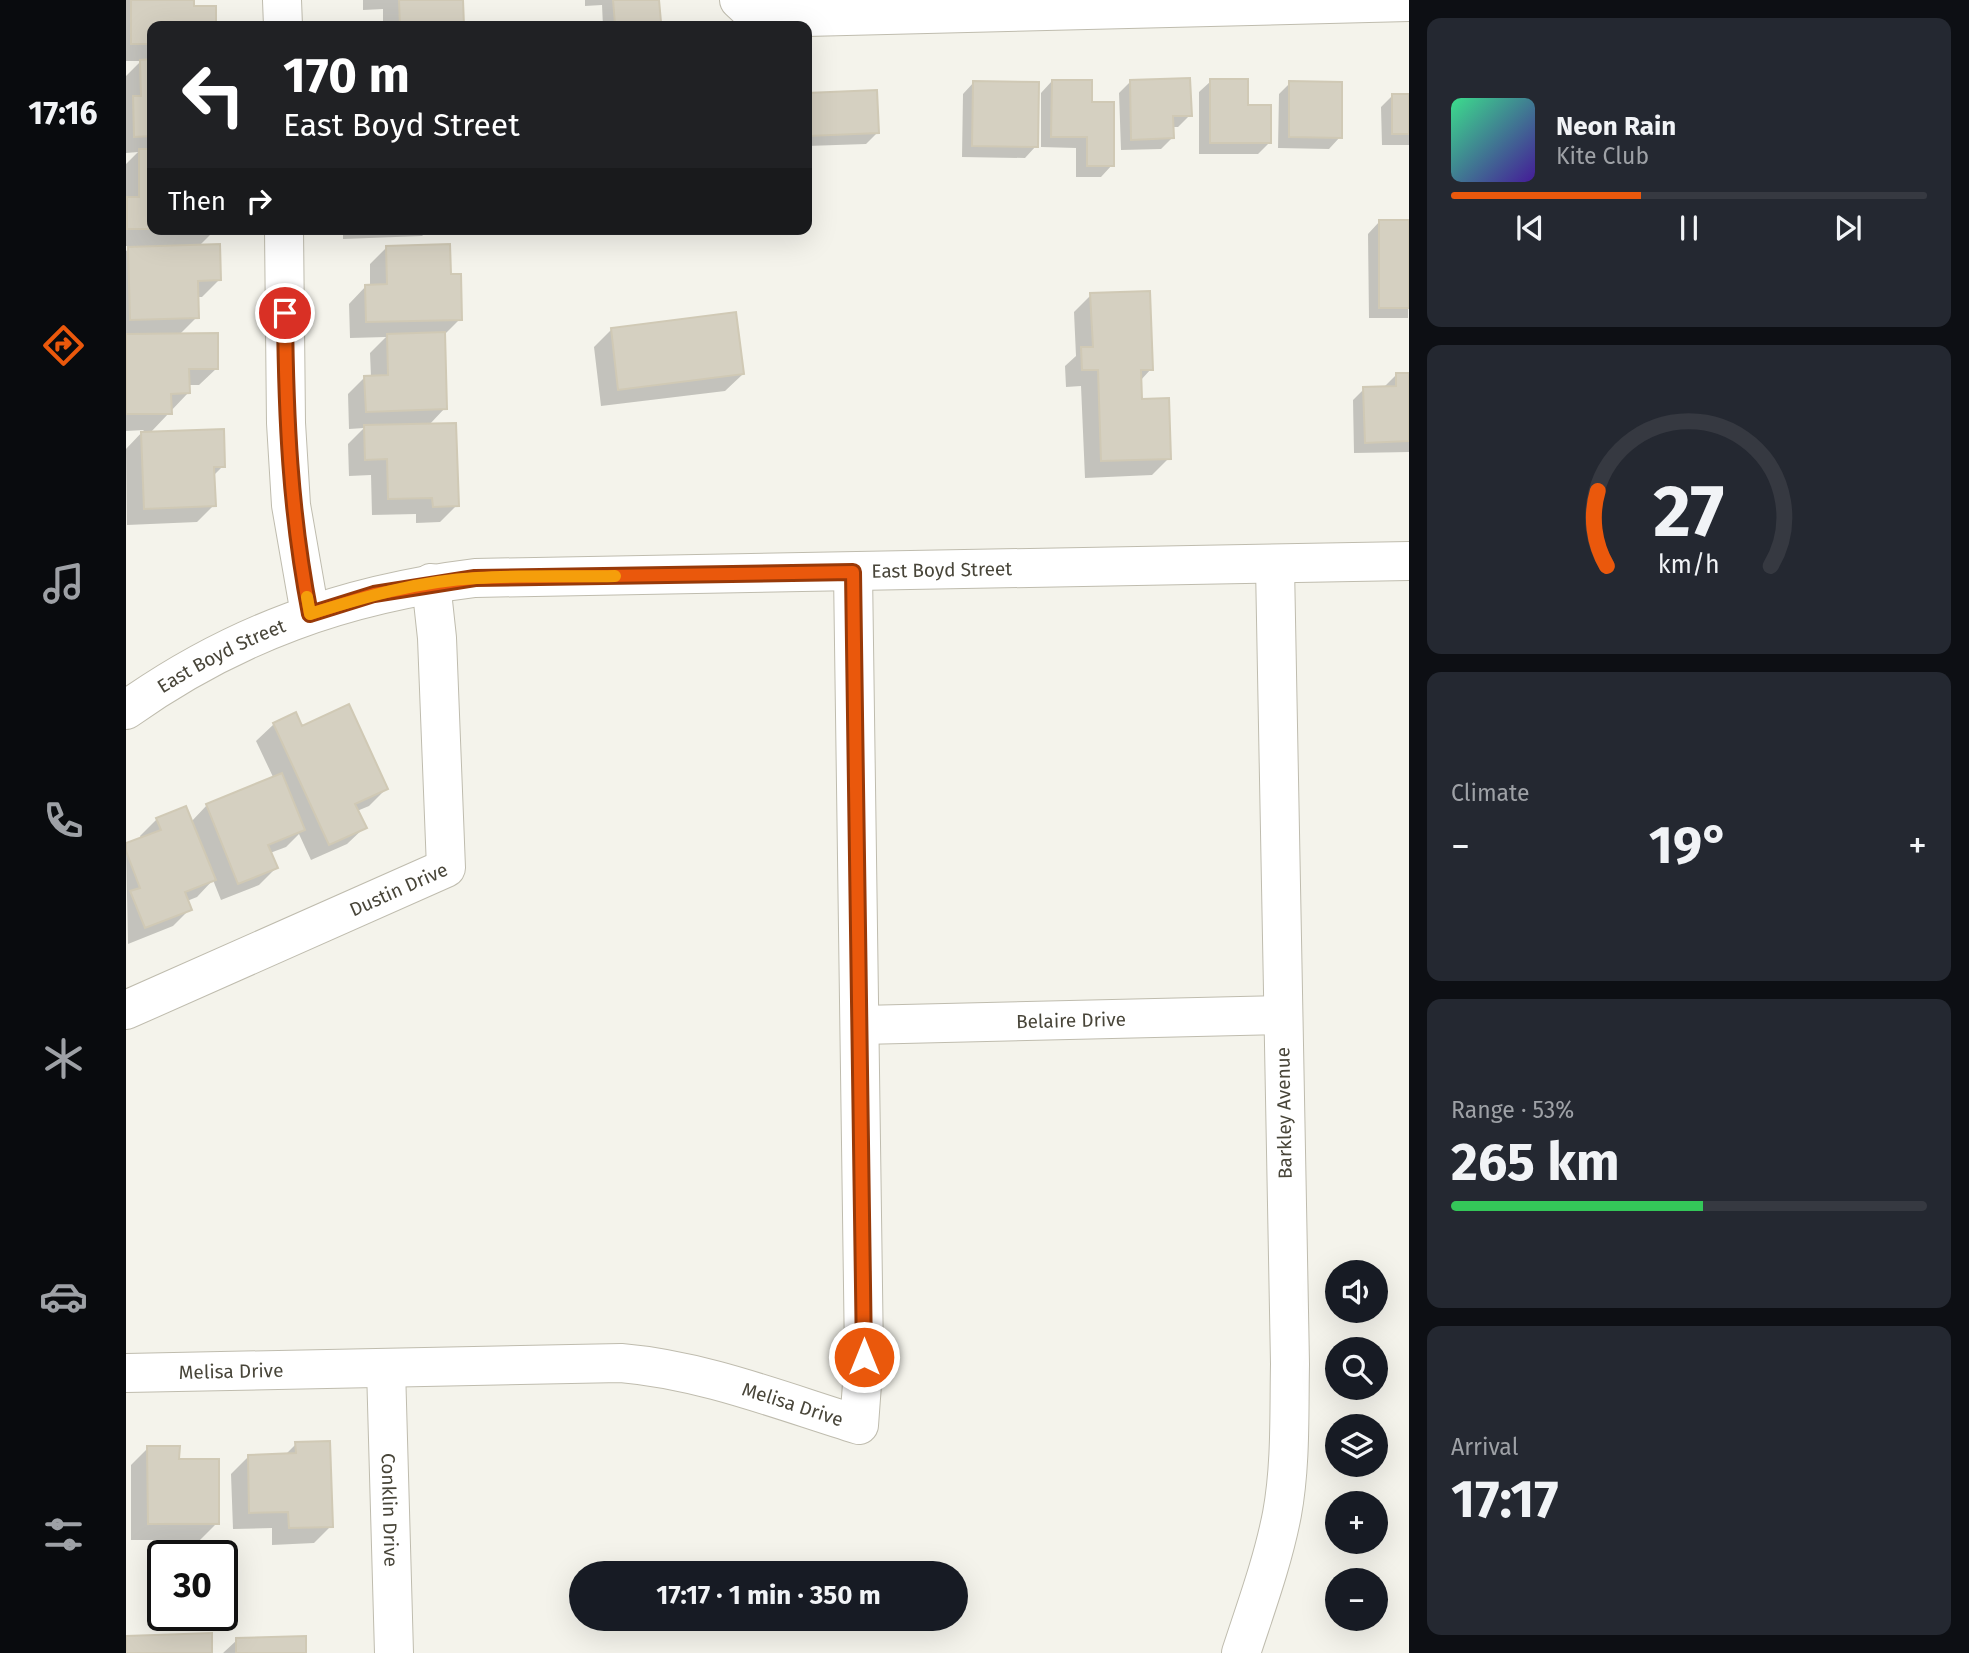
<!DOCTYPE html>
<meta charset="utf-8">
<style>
body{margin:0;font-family:"Fira Sans",sans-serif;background:#242831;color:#f1f3f6;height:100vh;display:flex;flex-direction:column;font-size:26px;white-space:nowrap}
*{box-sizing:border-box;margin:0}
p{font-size:23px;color:#9ea1a6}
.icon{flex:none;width:38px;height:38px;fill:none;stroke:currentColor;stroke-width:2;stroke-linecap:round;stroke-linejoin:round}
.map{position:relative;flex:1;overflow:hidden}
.sheet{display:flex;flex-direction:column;gap:18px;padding:18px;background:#0d0f14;width:560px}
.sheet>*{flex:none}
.hud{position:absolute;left:21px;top:21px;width:665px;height:214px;border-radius:14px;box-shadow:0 7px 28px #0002;background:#202124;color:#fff;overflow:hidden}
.buttons{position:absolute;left:1199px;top:1260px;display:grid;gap:14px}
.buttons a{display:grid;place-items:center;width:63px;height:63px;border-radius:50%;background:#171b24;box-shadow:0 7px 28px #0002;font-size:35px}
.speed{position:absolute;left:21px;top:1540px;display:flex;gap:14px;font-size:35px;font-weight:700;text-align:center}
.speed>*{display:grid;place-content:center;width:91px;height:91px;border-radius:50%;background:#171b24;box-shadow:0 7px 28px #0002;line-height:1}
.speed .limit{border:4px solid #111;border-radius:10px;background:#fff;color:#111}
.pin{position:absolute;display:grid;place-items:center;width:60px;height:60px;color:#fff;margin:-30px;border:4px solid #fff;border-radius:50%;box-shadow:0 2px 7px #0007}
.me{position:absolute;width:77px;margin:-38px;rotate:0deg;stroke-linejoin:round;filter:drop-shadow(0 0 5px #0008)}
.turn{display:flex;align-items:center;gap:24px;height:147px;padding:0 21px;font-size:32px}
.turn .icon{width:91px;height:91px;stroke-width:2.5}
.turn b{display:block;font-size:49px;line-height:60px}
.then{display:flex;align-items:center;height:66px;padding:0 21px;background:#0003;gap:14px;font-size:26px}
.big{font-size:52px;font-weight:700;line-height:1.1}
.sheet .widget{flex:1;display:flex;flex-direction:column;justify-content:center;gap:10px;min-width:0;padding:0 24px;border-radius:14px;background:#242831}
.sheet .dial{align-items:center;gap:0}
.dial svg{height:182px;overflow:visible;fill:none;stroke:#363941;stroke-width:7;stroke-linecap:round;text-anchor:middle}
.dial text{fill:#f1f3f6;stroke:none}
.song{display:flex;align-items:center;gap:21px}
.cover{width:84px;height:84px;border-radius:10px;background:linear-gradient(135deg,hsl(150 70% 55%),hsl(260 70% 35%))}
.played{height:7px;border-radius:4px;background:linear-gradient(90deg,#ea580c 40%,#363941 40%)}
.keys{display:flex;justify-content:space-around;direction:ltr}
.heat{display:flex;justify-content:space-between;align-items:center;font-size:38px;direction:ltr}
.charge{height:10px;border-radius:5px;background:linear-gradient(90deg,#34c759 53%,#363941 0)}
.trip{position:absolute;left:443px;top:1561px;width:399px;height:70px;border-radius:35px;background:#171b24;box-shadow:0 7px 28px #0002;font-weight:700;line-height:70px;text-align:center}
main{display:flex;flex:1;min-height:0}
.dock{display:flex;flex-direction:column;width:126px;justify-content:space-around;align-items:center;background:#090b0e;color:#9ea1a6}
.dock .icon{width:49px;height:49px}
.dock .active{color:#ea580c}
.dock b{font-size:32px;color:#f1f3f6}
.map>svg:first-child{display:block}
.shadow{fill:#0003}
.building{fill:#d5d0c1;stroke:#d0c9b5;stroke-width:2}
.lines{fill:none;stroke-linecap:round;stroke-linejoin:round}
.minor-casing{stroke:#bfbcae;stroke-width:40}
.minor{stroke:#fff;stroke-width:38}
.route-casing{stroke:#983908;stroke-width:18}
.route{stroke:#ea580c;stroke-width:12}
.slow{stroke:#f59e0b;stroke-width:12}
.labels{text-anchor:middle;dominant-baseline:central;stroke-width:5;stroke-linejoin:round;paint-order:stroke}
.street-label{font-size:19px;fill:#484539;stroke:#fff}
</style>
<main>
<nav class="dock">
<b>17:16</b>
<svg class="icon active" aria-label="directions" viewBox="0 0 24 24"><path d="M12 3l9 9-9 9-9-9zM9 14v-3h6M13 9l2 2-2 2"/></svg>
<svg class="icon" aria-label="music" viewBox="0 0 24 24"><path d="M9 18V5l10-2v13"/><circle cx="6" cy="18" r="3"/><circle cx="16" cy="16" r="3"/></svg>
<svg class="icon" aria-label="phone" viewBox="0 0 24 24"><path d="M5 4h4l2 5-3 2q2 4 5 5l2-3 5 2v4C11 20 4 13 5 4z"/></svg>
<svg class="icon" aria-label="climate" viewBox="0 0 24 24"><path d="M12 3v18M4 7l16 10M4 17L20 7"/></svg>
<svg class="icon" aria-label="car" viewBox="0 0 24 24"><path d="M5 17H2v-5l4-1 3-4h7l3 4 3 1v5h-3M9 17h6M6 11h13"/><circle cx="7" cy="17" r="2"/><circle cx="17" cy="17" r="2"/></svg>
<svg class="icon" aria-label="filters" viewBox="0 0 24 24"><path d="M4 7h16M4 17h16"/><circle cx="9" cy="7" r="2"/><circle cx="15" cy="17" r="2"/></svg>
</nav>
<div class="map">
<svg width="1283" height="1653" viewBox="0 0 1283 1653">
<rect width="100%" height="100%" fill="#f4f3eb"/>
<path class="shadow" d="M0 0H66V8H89V26H26V229H90L73 246 93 280 76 297H71V317L53 335 91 368 73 385H62V393L24 433 97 466 87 476 88 505 71 522 1 525 0 449 18 430 0 431V251L6 246H0V164L12 152 0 153V76L15 61H0Z
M237 0H335L336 26H257V9L237 10Z
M459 0H532L533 21 528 26H477L476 5 459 6Z
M926 81 964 103 986 165 975 177H950V148L915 147V93Z
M1085 81 1120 107 1143 143 1132 154H1073V92Z
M848 82 910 146 899 158 836 157 837 94Z
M1004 82 1064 115 1052 127H1046V138L1035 149 995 150 993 93Z
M1164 83 1214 137 1203 149 1152 148 1153 94Z
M749 91 751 133 740 144 681 146V95Z
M1267 95H1283V145H1256L1255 107Z
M1253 222H1283L1282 318H1243L1242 234Z
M217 229H303L296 236 217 239Z
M261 247 323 276 334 319 317 336 319 408 303 425 331 505 314 522 290 523V514L246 515 245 475 223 476 222 444 238 428 223 429 222 394 239 377H245L244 353 260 337 224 338 223 304 240 286H244V264Z
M965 295 1025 369 1014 381 1015 401 1043 458 1026 475 959 478 955 386 940 387 939 366 950 356 948 312Z
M485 330 617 374 599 391 475 406 468 347Z
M1283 374V452L1228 453 1227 400 1238 389 1259 386 1270 375Z
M148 724 175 728 260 789 243 806 231 811 239 827 221 844 185 860 173 834 160 847 144 853 150 868 133 885 95 900 87 880 71 897 61 901 64 909 47 926 2 944 0 845 15 839 14 836 31 819 65 822 81 805 148 779 130 741Z
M170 1444 205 1526 188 1543 146 1545V1528L107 1529 105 1474 122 1457 159 1455Z
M22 1448 52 1460 91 1523 74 1540H5V1465Z
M111 1640 179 1653H97Z"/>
<path class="building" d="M5 0H68V6H90V26H26V44H5Z
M273 0H337L338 26H274Z
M487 0H533L535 22 489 24Z
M26 59V136L8 137 7 96H15L14 60Z
M1064 78 1066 116H1047L1048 138 1005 140 1004 80Z
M1084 79H1122V105H1145V143H1084Z
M926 80H966V102H988V166H961V137H925Z
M847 81 913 82 912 147 846 146Z
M1163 81 1216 82V138L1163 137Z
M751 90 753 133 682 136 681 93Z
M1266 94H1283V134H1266Z
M13 149H26V229H1V197H13Z
M1253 220H1283V308H1253Z
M94 244 95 280 72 281 73 318 4 320 2 247Z
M324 244 325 274H335L336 320 240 322 239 285 261 284 260 246Z
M1024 291 1027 370H1015L1016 399 1043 398 1045 459 975 461 972 370H956L955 347H967L964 293Z
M610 312 618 374 492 390 485 328Z
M319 332 321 409 240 412 238 376 262 375 261 334Z
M92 333V369H63L64 393 45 394 46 414H0V334Z
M1270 373H1283V441L1239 443 1237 387 1270 386Z
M330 423 333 506 307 507 306 498 262 499 261 459 239 460 238 425Z
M98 429 99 467H88L90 506 18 509 15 432Z
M223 704 262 789 229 804 241 828 203 845 147 723 170 712 176 726Z
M156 773 179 830 142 845 152 868 112 884 80 804Z
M60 806 90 880 59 892 66 910 19 928 4 891 14 888 0 851V843L35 830 30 818Z
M204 1441 207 1527 163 1528 162 1512 123 1513 122 1455 170 1453 169 1442Z
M21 1446H54L53 1459H93V1524H22Z
M86 1633V1653H0V1636Z
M180 1636V1653H110V1638Z"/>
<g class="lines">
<defs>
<g id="minor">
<path d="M156 0 157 26"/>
<path d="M613 0 629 15 640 18 1283 2"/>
<path d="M158 229 160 423 165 505 184 614"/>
<path id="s1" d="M0 710C107 634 219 594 349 578L1283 561"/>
<path id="s2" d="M0 1010 320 868 311 638 305 583"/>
<path id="s3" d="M735 1025 1156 1015"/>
<path id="s4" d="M260 1368 268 1653"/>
<path id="s5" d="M0 1373 495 1363C577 1370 655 1401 733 1425L738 1357 727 572"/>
<path d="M1115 1653C1130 1607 1147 1561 1156 1514 1165 1465 1163 1413 1164 1364L1149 566"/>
</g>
</defs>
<use href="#minor" class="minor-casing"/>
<use href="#minor" class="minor"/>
</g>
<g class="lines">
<defs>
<path id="route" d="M159 313C160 418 164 511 184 614L248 594 349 578 727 572 738 1357"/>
</defs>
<use href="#route" class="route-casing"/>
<use href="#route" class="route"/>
<path class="slow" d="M181 597 184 614C238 597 293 581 351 578 397 575 443 577 489 576"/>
</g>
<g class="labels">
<g class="street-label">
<text stroke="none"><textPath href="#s1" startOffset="844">East Boyd Street</textPath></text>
<text stroke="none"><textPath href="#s1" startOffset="110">East Boyd Street</textPath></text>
<text stroke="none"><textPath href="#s2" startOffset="298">Dustin Drive</textPath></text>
<text stroke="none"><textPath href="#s3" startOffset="210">Belaire Drive</textPath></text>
<text transform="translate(1158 1113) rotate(-91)">Barkley Avenue</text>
<text stroke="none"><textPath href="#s5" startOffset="105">Melisa Drive</textPath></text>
<text stroke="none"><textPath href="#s5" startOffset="672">Melisa Drive</textPath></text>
<text stroke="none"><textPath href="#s4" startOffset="142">Conklin Drive</textPath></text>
</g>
</g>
</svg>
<div class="buttons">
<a><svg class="icon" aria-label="sound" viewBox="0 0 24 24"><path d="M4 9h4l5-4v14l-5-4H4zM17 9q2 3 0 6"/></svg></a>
<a><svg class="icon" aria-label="search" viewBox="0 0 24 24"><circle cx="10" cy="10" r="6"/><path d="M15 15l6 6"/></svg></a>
<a><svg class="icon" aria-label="layers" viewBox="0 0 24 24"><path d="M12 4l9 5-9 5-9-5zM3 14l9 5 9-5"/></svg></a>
<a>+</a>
<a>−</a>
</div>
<div class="speed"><div class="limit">30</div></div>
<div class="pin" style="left:159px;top:313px;background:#d93025"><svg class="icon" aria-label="arrive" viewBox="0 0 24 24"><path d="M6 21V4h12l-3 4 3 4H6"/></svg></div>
<svg class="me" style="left:738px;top:1357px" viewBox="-20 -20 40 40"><circle r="17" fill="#ea580c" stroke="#fff" stroke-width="3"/><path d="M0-11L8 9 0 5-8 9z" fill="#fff"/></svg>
<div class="trip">17:17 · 1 min · 350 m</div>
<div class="hud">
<div class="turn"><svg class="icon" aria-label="left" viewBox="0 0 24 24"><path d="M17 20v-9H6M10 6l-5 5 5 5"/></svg><div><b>170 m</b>East Boyd Street</div></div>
<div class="then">Then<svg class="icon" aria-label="right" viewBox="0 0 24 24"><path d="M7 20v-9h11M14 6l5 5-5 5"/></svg></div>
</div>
</div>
<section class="sheet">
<div class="widget">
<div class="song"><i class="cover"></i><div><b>Neon Rain</b><p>Kite Club</p></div></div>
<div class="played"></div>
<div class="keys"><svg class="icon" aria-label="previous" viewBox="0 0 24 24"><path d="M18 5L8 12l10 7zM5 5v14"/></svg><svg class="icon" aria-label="pause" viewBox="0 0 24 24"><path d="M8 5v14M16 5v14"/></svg><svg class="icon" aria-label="next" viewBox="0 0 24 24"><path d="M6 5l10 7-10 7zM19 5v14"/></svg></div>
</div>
<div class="widget dial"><svg viewBox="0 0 100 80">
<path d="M14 69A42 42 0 1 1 86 69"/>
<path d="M14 69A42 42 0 0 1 10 36" stroke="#ea580c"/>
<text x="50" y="56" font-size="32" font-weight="700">27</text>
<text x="50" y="72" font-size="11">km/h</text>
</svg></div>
<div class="widget"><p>Climate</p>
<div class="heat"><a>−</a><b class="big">19°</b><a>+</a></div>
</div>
<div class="widget"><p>Range · 53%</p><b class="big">265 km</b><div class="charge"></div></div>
<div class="widget"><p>Arrival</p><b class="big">17:17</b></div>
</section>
</main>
